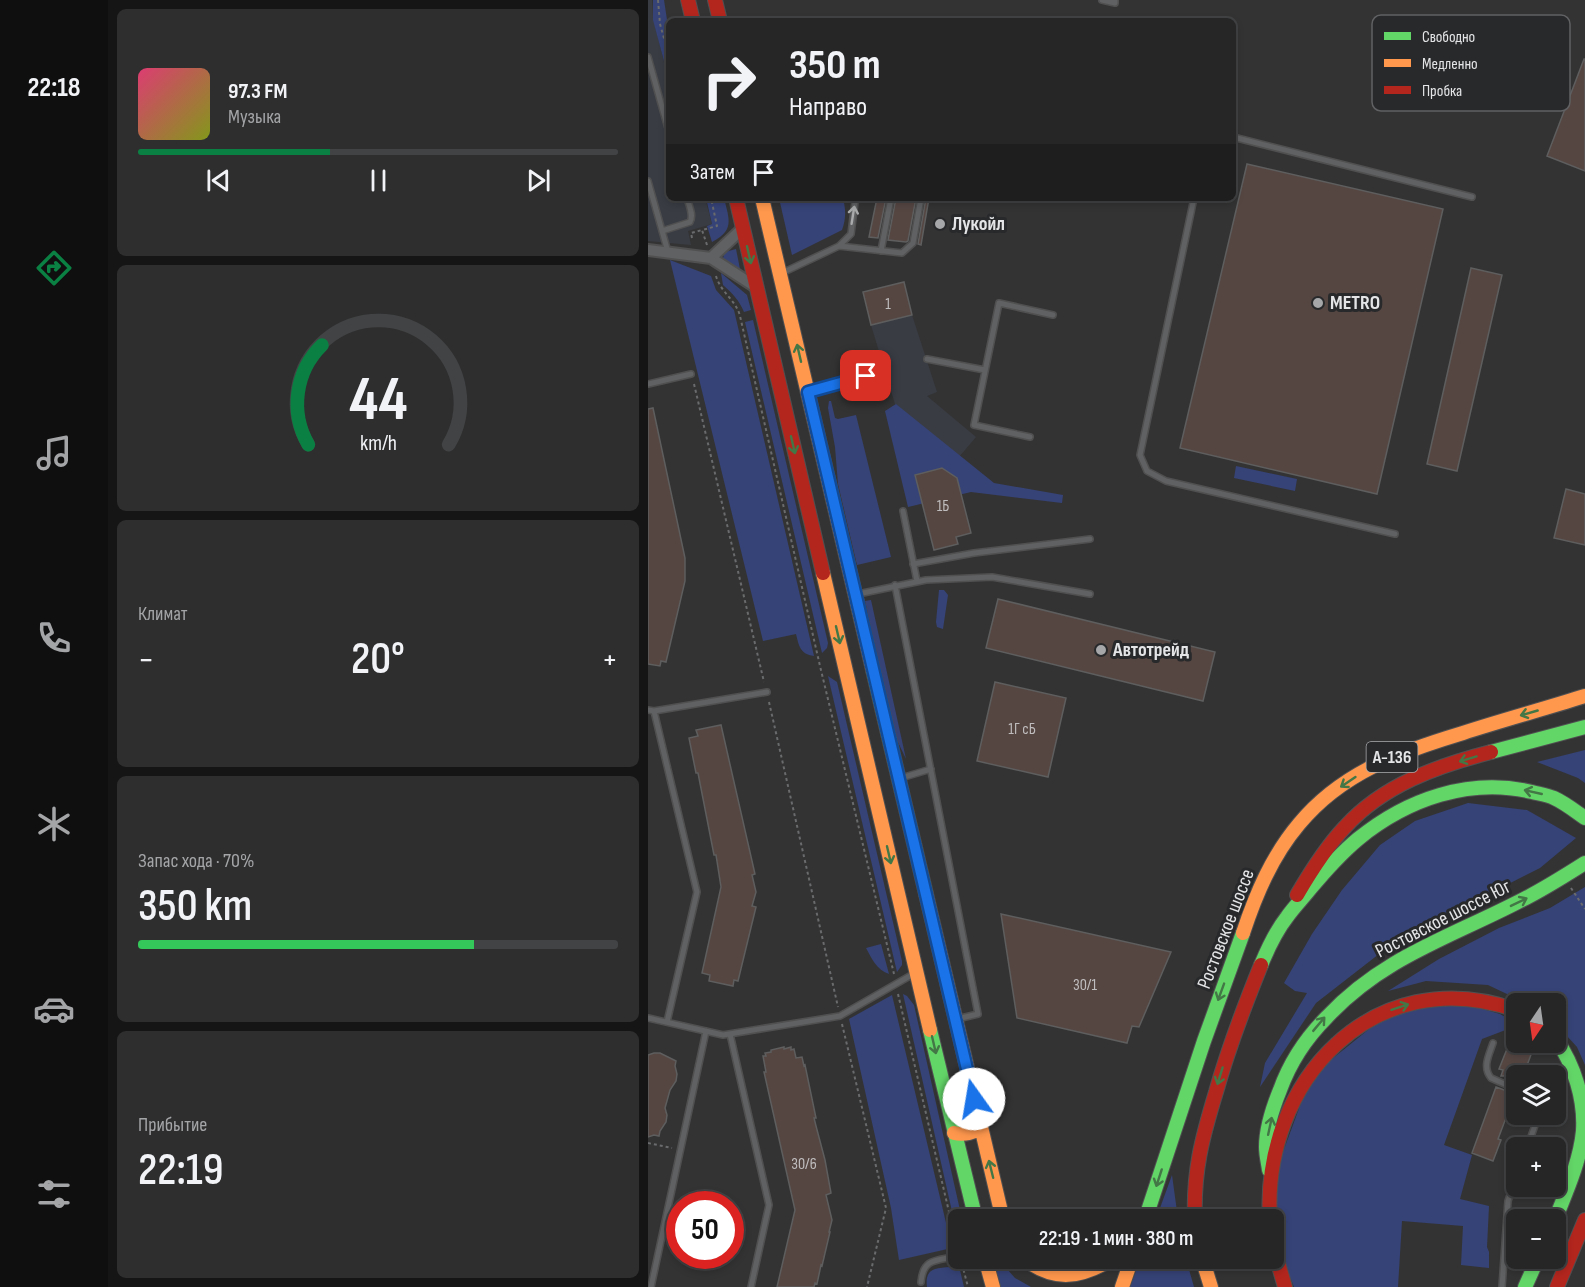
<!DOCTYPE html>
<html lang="ru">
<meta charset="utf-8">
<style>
body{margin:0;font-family:"Sofia Sans Condensed",sans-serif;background:#2e2e2f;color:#f1f3f6;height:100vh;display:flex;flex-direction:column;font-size:22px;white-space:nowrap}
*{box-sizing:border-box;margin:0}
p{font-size:20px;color:#a4a5a7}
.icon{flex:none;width:33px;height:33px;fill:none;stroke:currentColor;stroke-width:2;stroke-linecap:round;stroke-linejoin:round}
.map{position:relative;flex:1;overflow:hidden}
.details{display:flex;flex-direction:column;gap:9px;padding:9px;background:#151515;width:540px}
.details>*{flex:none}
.top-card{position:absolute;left:18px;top:18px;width:570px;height:183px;border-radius:9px;box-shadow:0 3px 9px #0003,0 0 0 2px #424344;background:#262627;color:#f1f3f6;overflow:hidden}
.needle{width:39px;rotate:193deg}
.tools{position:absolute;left:858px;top:993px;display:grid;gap:12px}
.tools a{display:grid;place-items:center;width:60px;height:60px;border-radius:9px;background:#262627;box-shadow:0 3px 9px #0003,0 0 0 2px #424344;font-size:30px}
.speed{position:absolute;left:18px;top:1191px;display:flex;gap:12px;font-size:30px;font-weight:700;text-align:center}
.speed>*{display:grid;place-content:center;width:78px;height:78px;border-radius:50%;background:#262627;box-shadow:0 3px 9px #0003,0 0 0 2px #424344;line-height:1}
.speed .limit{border:9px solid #d22;background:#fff;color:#111}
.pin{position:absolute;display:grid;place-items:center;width:51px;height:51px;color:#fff;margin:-26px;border-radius:12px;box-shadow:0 3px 9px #0006}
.me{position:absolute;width:66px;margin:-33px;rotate:347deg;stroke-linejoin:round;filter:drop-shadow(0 0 4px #0008)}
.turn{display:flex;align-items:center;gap:21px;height:126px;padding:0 24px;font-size:27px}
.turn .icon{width:78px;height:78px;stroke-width:2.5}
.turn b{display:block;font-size:42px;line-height:51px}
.then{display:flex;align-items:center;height:57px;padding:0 24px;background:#0003;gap:12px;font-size:22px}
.big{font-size:45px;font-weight:600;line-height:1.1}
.details .tile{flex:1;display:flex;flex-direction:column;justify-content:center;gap:9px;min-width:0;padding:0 21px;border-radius:9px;background:#2e2e2f}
.details .dial{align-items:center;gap:0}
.dial svg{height:156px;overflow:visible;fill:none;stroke:#424344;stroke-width:7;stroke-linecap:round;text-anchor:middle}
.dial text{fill:#f1f3f6;stroke:none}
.song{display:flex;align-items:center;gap:18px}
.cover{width:72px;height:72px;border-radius:9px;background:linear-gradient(135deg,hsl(340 70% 55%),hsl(70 70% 35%))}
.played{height:6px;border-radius:3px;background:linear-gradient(90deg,#0b8043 40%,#424344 40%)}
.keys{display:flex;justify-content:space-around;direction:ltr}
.heat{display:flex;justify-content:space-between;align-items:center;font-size:33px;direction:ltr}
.charge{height:9px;border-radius:4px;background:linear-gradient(90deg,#34c759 70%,#424344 0)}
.trip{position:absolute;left:300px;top:1209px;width:336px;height:60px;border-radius:9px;background:#262627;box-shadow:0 3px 9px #0003,0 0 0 2px #424344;font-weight:600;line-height:60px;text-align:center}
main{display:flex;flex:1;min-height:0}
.tabs{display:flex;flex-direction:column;width:108px;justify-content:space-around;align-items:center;background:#0f0f10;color:#a4a5a7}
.tabs .icon{width:42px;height:42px}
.tabs .on{color:#0b8043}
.tabs b{font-size:27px;color:#f1f3f6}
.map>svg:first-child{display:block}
.built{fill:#393c43}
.green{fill:#364377}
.building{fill:#554642;stroke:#5e5e5e;stroke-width:1.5}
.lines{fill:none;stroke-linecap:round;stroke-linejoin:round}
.lane-casing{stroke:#505051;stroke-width:8}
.street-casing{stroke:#505051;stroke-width:14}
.fast-casing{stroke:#505051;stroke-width:16}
.slow-casing{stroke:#505051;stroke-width:16}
.jam-casing{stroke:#505051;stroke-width:16}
.path{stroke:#6a6b6c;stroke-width:2;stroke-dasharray:3 3;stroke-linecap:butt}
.lane{stroke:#606162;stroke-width:5}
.street{stroke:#606162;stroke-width:10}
.fast{stroke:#63d668;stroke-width:14}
.slow{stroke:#ff974d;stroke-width:14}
.jam{stroke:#b3261e;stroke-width:14}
.oneway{stroke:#a9aaab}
.oneway2{stroke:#437746}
.route-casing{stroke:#114b97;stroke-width:15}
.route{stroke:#1a73e8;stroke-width:10}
.poi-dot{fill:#a6a7a8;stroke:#28292b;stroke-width:2}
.labels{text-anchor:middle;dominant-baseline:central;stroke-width:6;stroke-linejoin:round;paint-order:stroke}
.number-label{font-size:16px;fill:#c0bdbe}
.shield{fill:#28292b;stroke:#acadaf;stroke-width:1.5}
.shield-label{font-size:18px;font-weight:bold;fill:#e4e5e7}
.poi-label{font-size:20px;font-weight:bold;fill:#e4e5e7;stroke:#28292b;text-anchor:start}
.street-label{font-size:20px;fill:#e4e5e7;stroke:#28292b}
.key{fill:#28292b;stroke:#606163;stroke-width:1.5}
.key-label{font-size:16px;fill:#e4e5e7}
</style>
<main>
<nav class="tabs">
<b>22:18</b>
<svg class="icon on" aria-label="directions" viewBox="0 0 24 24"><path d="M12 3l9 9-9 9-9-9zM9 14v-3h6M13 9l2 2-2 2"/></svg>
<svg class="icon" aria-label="music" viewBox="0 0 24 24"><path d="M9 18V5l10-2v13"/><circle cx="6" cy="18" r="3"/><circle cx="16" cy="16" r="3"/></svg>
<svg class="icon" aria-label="phone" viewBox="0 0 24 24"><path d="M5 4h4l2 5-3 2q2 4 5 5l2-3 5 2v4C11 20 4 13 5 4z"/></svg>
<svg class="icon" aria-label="climate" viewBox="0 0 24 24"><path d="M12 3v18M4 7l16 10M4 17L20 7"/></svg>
<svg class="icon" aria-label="car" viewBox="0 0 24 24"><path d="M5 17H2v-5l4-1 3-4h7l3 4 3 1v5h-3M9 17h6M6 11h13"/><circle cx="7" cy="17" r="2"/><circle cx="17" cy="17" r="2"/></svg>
<svg class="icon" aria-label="filters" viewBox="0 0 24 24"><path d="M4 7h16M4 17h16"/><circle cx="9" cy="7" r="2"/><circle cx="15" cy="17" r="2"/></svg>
</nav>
<section class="details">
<div class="tile">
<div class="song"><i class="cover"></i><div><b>97.3 FM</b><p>Музыка</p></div></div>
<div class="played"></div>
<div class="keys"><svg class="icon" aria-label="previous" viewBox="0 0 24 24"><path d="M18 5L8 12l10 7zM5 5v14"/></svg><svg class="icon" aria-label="pause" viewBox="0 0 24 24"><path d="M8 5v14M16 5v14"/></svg><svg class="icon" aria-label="next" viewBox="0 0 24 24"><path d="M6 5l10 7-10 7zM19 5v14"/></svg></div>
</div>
<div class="tile dial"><svg viewBox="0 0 100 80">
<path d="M14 69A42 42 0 1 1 86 69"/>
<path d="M14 69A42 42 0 0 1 21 18" stroke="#0b8043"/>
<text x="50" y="56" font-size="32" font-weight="700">44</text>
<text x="50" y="72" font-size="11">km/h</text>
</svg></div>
<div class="tile"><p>Климат</p>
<div class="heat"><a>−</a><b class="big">20°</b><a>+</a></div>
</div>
<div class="tile"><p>Запас хода · 70%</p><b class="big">350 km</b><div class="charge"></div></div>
<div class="tile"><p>Прибытие</p><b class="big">22:19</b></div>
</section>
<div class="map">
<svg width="937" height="1287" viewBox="0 0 937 1287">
<rect width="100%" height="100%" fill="#333334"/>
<path class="built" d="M0 0H4L5 18 21 81V198H57L64 224 40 231 43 245 0 241Z
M264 315 289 392 279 396 328 437 311 457 247 404 223 325Z"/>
<path class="green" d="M5 0H16L21 33V80L5 20Z
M58 198H76C81 219 87 230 64 242L59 226 64 224Z
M131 198H195C198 210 198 219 194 230L144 255Z
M88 249 92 269 81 266 75 258 77 252Z
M22 260 63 276 68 290 86 310 166 656C152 654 151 646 148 634L115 641Z
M73 273 99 295 103 310 96 312C91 300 85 294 75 285Z
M105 320 180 643 179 648 174 653 97 322Z
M181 401H183L187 418 190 419 208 415 243 557 209 565 190 484 187 447 180 408Z
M248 404 346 483 415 495 414 503 323 492 260 507 237 411Z
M588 466 649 479 647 491 586 478Z
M291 590H296L300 595 295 629 289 627 288 622Z
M223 600 258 759 247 736 217 601Z
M180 676 189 682 254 961V965L249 972Z
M937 750V783L930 778 889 762Z
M820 803 879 810 928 838 892 868 821 904 758 933 668 1003 612 1087 617 1063 659 993 647 991 636 983 664 934 694 890 732 845 767 821Z
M937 887V1065L929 1047 908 1024V1004L878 1003 840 985 778 981 740 991 791 959 851 928 902 908Z
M233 944 241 974C228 969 224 959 218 948Z
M255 994 259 996 266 1005 314 1219 310 1220V1238Z
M244 995 304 1248 251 1260 243 1208 201 1019Z
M810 1002 852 1014 868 1023V1026L834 1039 796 1145 824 1155 812 1199 841 1206 839 1247 841 1252V1268L813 1265 815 1226 754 1221 750 1287H646L638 1267 630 1238 627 1206 628 1171 663 1076 741 1013Z
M524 1175 530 1219H508Z
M493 1258 538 1259 546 1287H482Z
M345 1259H350L367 1278 383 1287H352Z
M311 1266 316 1287H279C276 1264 293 1269 311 1266Z"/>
<path class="building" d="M936 59H937V171L899 156Z
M599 164 795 209 729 494 532 448Z
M229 198H238L230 238 221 237Z
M248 198H268L260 241 258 242 240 240Z
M278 198H281L273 245 270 244Z
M823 268 854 275 809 471 779 464Z
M256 282 264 315 223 325 215 292Z
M5 408 37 558V581L18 662 13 661 12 666 0 664V409Z
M294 468 309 478 323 533 308 537 310 544 286 550 267 475Z
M918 489 937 494V545L906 538Z
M350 599 567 652 555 701 338 648Z
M347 682 418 698 400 777 329 761Z
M73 725 107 874 104 875 108 892 104 906 108 907 90 981 86 980 85 986 61 981 62 975 54 973 73 887 68 855H66L50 773H48L41 738 50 736 48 730Z
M353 914 523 952 491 1027 484 1026 479 1043 369 1018Z
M861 1044 884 1052 875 1076H853L855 1070 851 1069Z
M136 1047V1049L143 1047V1050L146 1049 148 1058 154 1057 156 1066 157 1065 168 1118H166L168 1126 177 1160 183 1193 178 1195 184 1220 181 1232H182L174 1266 173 1265 169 1284 167 1283 166 1287H129L147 1210 116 1072H118L115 1056H118L117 1053 123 1052V1050Z
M6 1053H12L28 1061 27 1066 29 1074 28 1081 22 1090 17 1108 19 1115 18 1122 12 1131 11 1136 6 1135 0 1137V1055Z
M848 1087 867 1094 850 1139 853 1140 845 1161 824 1153Z"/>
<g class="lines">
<defs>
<path id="lane" d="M454 0 467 3V0
M0 57 21 132
M585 137 824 197
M0 181 20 252
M546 198 492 455 499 471 518 481 747 534
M14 231 42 222C46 215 41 206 39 198
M191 246 254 253 265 243 273 198
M233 251 243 198
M134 273 191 246 203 234 207 202 206 198
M279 359 337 370
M0 384 43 374
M162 391 238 370
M382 437 326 425 351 303 405 315
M255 511 269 581
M265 564 326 553 442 539
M247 585 330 1014 309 1019
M210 594 278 580 344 577 442 594
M0 710 6 711 119 692
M6 711 49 892 19 1022
M253 778 283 769
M0 1018 75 1035 192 1016 267 973
M82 1034 121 1205 103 1287
M845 1043C841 1055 834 1067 843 1078L868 1089
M879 1148 891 1114
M273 1282C275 1257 290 1261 310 1256
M3 1287 58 1031
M854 1287 860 1201 868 1177"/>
<path id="street" d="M0 250 63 258 108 287
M63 258 95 228"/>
<path id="fast" d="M225 670 278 894
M843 752 937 727
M613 965C620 948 628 931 639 917 646 907 655 898 662 889 677 871 692 854 710 839 759 799 822 777 884 792 892 794 899 795 906 798 917 803 927 811 937 818
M282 1030 328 1220
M621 1170C620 1163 618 1155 618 1147 618 1128 625 1107 632 1090 642 1062 658 1038 679 1017 734 958 800 938 870 902 893 891 915 877 937 863
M497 1220 556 1041 595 933
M907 1220C918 1192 932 1162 935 1131 937 1099 926 1065 908 1039
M877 1287 890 1258"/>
<path id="slow" d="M114 198 225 670
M175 573 282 1030
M278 894 355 1220
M595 933C608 894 624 856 651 824 694 772 752 752 815 733 855 720 896 709 937 696
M306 1133C315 1135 321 1134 329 1130L331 1119
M337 1258 345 1287
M375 1258C407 1283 433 1278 466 1258
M554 1258 563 1287
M474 1287 484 1258"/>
<path id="jam" d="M40 0 45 21
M67 0 72 21
M88 198 175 573
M649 895C663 871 678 847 697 827 735 785 789 766 843 752
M547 1220C545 1172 554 1138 568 1092 580 1049 596 1007 613 965
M622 1220C613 1081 726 960 868 1010
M626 1249 637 1287
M909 1287 937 1220"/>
</defs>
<use href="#lane" class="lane-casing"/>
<use href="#street" class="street-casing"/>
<use href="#fast" class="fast-casing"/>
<use href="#slow" class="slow-casing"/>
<use href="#jam" class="jam-casing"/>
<path class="path" d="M10 0 12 24 21 56
M44 238 43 233 54 230
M59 245 54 230 69 226 63 198
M68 276C73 293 88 300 92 316L172 666 246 974
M46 384 116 682
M121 702 190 1007
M923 888 937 909
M250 994 309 1246
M194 1024 238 1208 219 1287
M0 1143 24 1148
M314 1264 320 1287"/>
<use href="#lane" class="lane"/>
<use href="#street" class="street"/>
<use href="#fast" class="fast"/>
<use href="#slow" class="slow"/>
<use href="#jam" class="jam"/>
</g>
<defs><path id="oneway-shaft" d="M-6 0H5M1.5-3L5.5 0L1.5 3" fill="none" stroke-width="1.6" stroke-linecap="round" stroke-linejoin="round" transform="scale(1.5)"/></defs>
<use class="oneway" href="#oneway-shaft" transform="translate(205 215) rotate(-81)"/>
<g class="oneway2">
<use href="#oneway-shaft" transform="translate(101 255) rotate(77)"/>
<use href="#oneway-shaft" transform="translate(151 353) rotate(-103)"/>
<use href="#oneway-shaft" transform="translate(145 445) rotate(77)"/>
<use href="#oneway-shaft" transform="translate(190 635) rotate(77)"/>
<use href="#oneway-shaft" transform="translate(881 713) rotate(164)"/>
<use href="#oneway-shaft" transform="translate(820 759) rotate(163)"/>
<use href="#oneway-shaft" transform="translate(700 782) rotate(146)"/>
<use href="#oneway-shaft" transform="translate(885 792) rotate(-167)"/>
<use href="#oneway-shaft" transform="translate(241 855) rotate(77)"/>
<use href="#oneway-shaft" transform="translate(871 902) rotate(-26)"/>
<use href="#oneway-shaft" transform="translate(573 992) rotate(110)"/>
<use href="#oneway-shaft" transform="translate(752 1007) rotate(-18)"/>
<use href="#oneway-shaft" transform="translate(671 1024) rotate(-50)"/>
<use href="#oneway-shaft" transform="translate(286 1045) rotate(77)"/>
<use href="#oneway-shaft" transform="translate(572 1076) rotate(107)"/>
<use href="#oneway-shaft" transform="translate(622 1126) rotate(-78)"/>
<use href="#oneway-shaft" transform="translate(343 1169) rotate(-104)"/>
<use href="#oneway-shaft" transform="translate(511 1178) rotate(108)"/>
</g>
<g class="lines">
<defs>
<path id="route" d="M218 376 160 392 326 1099"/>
</defs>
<use href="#route" class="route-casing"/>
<use href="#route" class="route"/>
</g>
<g class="poi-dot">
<circle cx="292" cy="224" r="6"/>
<circle cx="670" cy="303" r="6"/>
<circle cx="453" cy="650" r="6"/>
</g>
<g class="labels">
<g class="number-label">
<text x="240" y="304">1</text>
<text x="295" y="506">1Б</text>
<text x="374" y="729">1Г сБ</text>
<text x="437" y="985">30/1</text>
<text x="156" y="1164">30/6</text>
</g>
<rect class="shield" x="718.5" y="742" width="51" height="30" rx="4.5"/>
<g class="shield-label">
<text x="744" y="757">А-136</text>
</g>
<g class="poi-label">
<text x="304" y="224">Лукойл</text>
<text x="682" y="303">METRO</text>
<text x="465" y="650">Автотрейд</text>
</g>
<g class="street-label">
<text transform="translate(795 919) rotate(-27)">Ростовское шоссе Юг</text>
<text transform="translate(578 929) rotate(-69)">Ростовское шоссе</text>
</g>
</g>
<rect x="724" y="15" width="198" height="96" rx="9" class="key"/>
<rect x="736" y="32" width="27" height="8" fill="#63d668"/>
<rect x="736" y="59" width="27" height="8" fill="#ff974d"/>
<rect x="736" y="86" width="27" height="8" fill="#b3261e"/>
<g class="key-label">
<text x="774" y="42">Свободно</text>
<text x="774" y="69">Медленно</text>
<text x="774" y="96">Пробка</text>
</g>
</svg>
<div class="tools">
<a><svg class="needle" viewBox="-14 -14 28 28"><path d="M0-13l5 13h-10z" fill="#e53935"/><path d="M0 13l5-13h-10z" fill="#a4a5a7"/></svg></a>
<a><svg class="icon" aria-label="layers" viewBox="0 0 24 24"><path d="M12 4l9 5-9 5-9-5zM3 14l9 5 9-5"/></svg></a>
<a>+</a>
<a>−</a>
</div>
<div class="speed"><div class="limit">50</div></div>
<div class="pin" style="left:218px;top:376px;background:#d93025"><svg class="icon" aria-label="arrive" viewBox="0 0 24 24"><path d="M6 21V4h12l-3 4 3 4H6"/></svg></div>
<svg class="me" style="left:326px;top:1099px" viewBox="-20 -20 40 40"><circle r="19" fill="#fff"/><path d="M0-13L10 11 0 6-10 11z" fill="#1a73e8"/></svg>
<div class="trip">22:19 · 1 мин · 380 m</div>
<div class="top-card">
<div class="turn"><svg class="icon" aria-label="right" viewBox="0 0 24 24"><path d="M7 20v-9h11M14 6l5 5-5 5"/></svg><div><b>350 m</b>Направо</div></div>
<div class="then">Затем<svg class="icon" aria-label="arrive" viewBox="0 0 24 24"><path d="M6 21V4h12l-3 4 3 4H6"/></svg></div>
</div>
</div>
</main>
